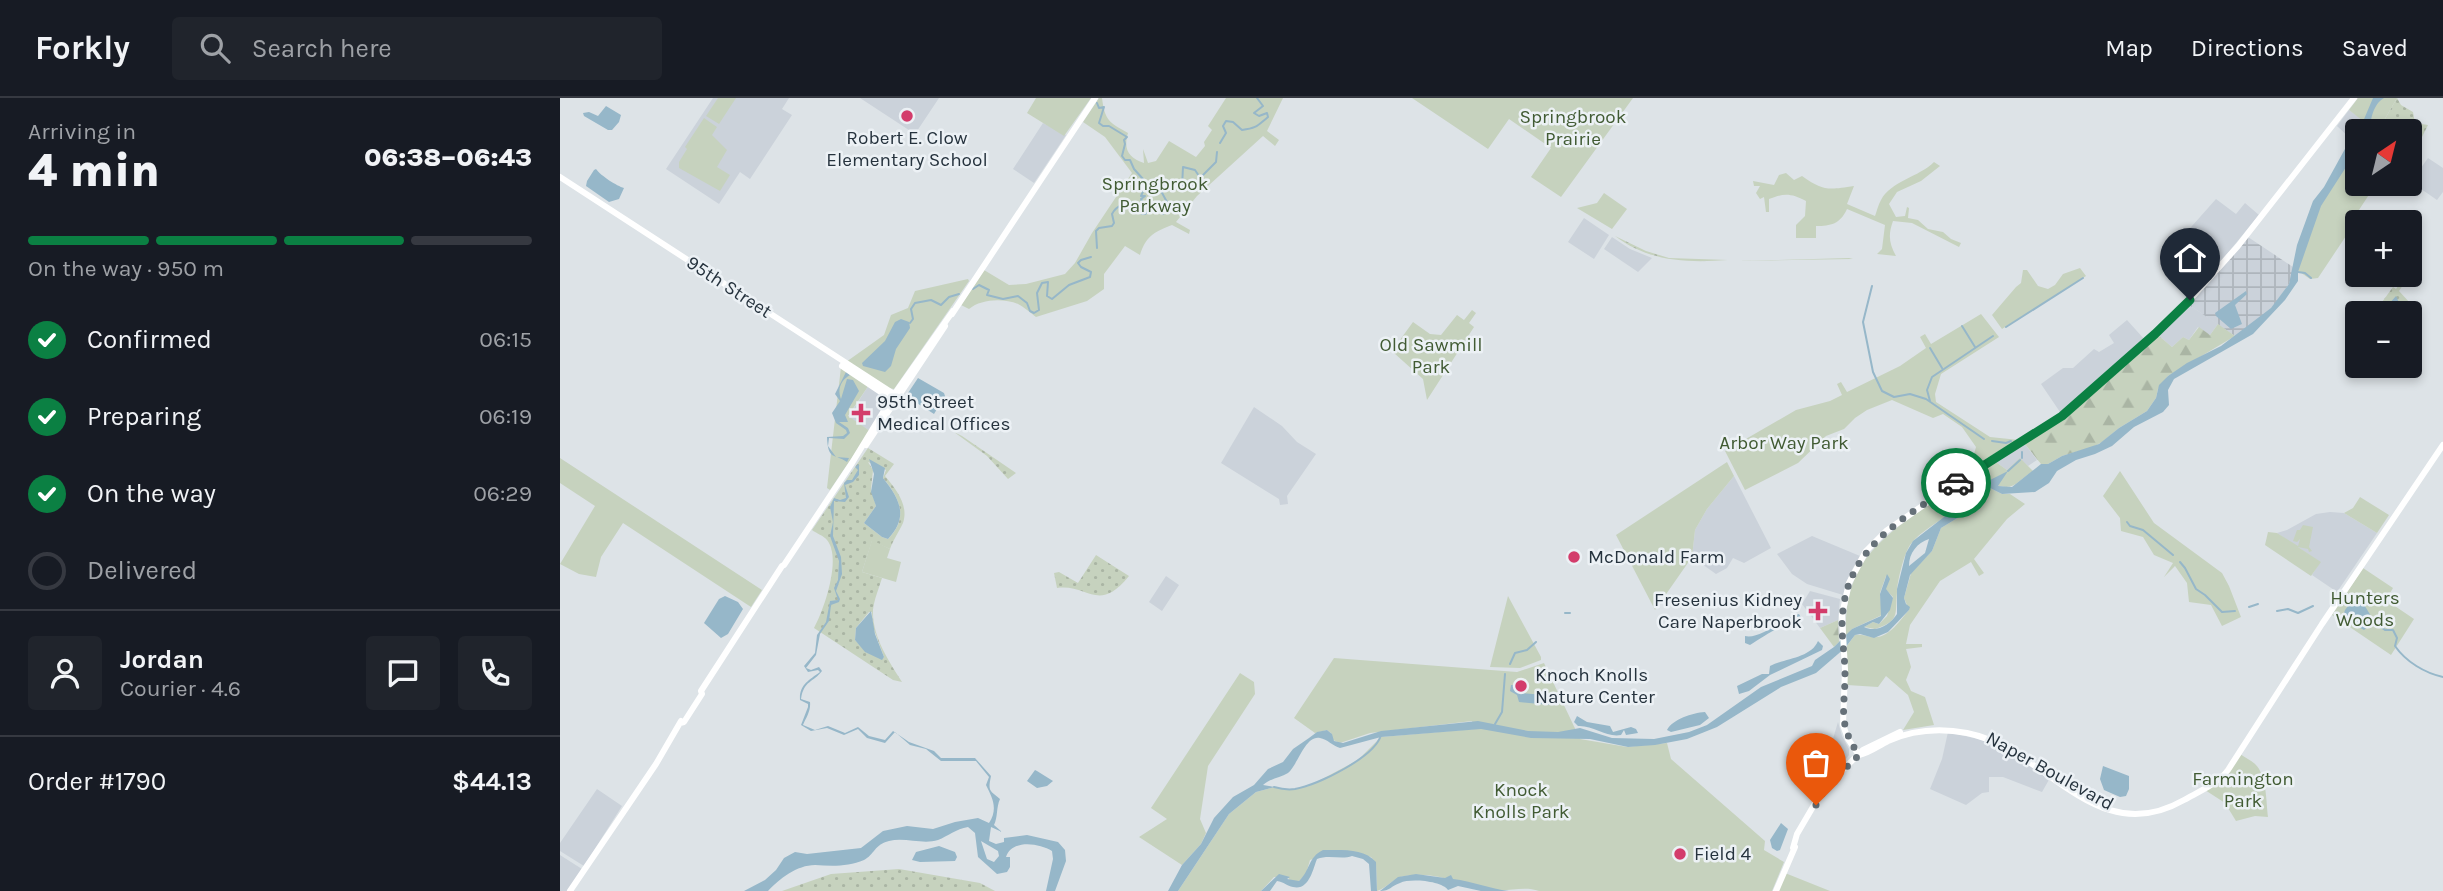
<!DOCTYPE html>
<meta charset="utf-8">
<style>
:root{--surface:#171b24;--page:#20242c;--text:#f1f3f6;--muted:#9ea1a6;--line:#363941;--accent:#0b8043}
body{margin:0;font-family:Karla,sans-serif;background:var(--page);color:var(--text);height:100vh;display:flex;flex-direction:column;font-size:26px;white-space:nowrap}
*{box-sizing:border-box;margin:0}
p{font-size:23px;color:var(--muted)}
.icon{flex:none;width:38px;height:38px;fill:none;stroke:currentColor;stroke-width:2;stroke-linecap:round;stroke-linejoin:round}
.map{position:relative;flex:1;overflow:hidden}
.drawer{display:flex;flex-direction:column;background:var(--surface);width:560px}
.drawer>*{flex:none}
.needle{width:46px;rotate:35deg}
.buttons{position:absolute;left:1785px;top:21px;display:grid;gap:14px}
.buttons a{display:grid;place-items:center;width:77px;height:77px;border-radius:7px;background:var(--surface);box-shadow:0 4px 10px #0003;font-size:35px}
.pin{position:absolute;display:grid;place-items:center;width:60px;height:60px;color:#fff;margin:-72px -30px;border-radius:50% 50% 50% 0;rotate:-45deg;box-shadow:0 0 7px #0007}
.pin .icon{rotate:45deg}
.courier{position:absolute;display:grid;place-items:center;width:70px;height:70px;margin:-35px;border:5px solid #0b8043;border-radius:50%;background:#fff;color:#222;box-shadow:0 2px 9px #0007}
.summary em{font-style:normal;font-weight:800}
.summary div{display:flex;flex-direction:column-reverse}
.summary{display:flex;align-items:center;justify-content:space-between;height:119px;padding:0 28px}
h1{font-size:46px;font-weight:800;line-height:52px}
.bar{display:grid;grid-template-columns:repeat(4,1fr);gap:10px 7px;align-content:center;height:84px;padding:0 28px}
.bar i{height:9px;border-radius:5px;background:var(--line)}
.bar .selected{background:var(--accent)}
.bar p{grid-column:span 4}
.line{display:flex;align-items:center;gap:18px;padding:0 28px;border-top:2px solid var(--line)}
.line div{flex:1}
.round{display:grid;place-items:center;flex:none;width:74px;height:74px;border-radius:7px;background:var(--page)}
ol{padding:0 28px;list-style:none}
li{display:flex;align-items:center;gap:21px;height:77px}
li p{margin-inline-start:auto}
li .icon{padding:7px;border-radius:50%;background:var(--accent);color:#fff;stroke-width:4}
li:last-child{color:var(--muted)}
li i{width:38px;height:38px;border:4px solid var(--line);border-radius:50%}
header{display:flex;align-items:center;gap:42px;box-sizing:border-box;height:98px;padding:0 35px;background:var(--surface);border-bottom:2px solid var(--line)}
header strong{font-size:33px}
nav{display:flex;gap:38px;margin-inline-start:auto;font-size:24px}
.search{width:490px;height:63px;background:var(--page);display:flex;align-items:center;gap:18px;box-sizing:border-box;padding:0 24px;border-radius:7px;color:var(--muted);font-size:26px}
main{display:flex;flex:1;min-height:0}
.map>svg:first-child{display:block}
.built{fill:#cbd2da}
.industrial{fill:url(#industrial-grid)}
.grass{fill:url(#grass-dots);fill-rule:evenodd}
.forest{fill:url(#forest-firs)}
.park{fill:#c6d2be}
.water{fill:#96b7c9;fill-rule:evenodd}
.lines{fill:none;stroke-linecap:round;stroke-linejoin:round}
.stream{stroke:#96b7c9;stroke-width:2}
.secondary{stroke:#fff;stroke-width:6}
.done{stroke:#667179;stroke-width:7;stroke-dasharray:0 12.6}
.route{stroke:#0b8043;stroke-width:9}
.poi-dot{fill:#d33c6b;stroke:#ecf1f5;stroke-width:2.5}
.labels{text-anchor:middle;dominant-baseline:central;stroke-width:5;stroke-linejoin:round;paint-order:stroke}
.park-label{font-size:19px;fill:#415b33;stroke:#ecf1f5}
.poi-label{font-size:19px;fill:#26333e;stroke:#ecf1f5;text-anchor:start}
.street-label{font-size:19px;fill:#26333e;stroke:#ecf1f5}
</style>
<header>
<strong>Forkly</strong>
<div class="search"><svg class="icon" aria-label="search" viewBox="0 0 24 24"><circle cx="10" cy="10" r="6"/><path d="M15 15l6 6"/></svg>Search here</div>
<nav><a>Map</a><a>Directions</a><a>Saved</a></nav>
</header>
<main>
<section class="drawer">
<div class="summary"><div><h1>4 min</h1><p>Arriving in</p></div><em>06:38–06:43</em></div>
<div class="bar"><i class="selected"></i><i class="selected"></i><i class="selected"></i><i></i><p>On the way · 950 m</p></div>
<ol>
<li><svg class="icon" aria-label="check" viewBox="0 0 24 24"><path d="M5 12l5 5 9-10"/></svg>Confirmed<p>06:15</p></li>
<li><svg class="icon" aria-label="check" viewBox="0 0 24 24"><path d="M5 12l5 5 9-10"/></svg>Preparing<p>06:19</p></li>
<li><svg class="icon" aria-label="check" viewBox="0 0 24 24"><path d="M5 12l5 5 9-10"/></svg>On the way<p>06:29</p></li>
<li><i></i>Delivered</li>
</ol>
<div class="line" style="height:126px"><a class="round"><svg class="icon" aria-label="person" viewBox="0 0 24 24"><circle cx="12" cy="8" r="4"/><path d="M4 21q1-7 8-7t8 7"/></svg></a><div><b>Jordan</b><p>Courier · 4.6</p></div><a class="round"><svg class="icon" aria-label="chat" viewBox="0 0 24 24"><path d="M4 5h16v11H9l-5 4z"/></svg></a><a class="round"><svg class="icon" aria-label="phone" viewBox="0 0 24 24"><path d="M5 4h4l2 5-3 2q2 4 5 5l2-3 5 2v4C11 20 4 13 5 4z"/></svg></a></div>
<div class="line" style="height:91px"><div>Order #1790</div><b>$44.13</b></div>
</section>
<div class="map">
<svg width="1883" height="793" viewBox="0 0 1883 793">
<defs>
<pattern id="industrial-grid" width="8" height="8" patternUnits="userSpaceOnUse" patternTransform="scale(1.75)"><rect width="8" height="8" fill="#cbd2da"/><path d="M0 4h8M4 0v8" fill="none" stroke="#aeb5bc"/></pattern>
<pattern id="grass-dots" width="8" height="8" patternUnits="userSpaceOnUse" patternTransform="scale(1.75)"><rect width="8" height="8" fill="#c6d2be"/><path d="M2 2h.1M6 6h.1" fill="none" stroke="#aab5a4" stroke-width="1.8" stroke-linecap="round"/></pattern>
<pattern id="forest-firs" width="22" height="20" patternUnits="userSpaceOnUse" patternTransform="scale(1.75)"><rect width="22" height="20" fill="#c6d2be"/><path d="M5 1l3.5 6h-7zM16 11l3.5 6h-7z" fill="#aab5a4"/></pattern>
</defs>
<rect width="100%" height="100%" fill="#dde3e7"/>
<path class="built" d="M153,0H229L222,11L232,17L190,81L180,74L159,106L106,71Z
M300,0H379L355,36Z
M1789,12L1802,21L1797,36L1791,41L1777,28Z
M483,25L506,37L474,85L453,71Z
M1868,60L1883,70V94L1877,102L1851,84Z
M1656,101L1676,116L1685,105L1699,117L1652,174L1627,153L1624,137Z
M1024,120L1049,137L1034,161L1008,144Z
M1052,139L1070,151L1092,160L1078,174L1044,151Z
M1629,207L1658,226L1650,237L1638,229L1629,242L1623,239L1612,249L1598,237Z
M1567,222L1585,242L1500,314L1481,286L1503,270H1513L1534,251L1539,254L1554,245L1549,237Z
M309,287L330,301L310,333L288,319Z
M694,309L722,328L737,344L756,356L727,398L728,406L720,407L719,401L661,365Z
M1464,345L1477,362L1468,368L1460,361L1447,372L1433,362Z
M1174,378L1211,450L1184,465L1173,460L1167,470L1156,476L1132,459L1135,432L1147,411Z
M1770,414L1784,415L1817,435L1777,494L1752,477L1760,464L1717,435L1727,432L1756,416Z
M1252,438L1300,458L1289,477L1283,497L1247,486L1232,476L1217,456Z
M606,478L619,487L602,513L589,504Z
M1250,493L1280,501L1278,522L1260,530L1242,506Z
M1278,624L1282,638L1289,651V657L1266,685L1261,681Z
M1388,634L1431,644L1490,680L1482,694L1443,679H1429V694L1422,695L1406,707L1370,691L1382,661Z
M37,691L62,708L24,768L0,753V745Z
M0,757L22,771L7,793H0Z"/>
<path class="industrial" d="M1688,139L1733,169V173L1729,186L1711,211L1675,238L1629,207Z"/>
<path class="grass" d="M1837,0L1841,7L1853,14L1855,25L1868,27L1860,43L1850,36V33L1827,28L1818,33Z
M1055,138L1086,153L1109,160L1168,162C1128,165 1089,164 1055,138Z
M1289,160L1293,161L1177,163Z
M1842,182L1845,184L1839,193L1862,218L1850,237V215H1814L1833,189L1836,191Z
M394,334L402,338L456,375L448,381L427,358Z
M308,350L334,366L325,378C336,391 349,407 343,425C339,434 333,442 330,451L312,443L302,474L322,480C319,490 314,502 313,512C312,539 329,563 342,584L333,582L254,530C264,512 282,460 267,442C264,438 256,435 252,432ZM308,364L326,372L323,380C340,400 349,420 328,441L322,439L304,425L316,408L311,391L313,372ZM309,514H312L313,529L324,559L322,561L306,554L295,542L296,530Z
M536,457L569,478C538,516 529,486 497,490L494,475L499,474L518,485Z
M339,771L420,785L435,793H222L271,776Z"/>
<path class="forest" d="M1658,226L1675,238L1608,278L1598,291L1596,300L1587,313L1559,330L1542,344L1533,349L1502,358L1488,366H1481L1464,345L1508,318L1598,237L1612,249L1623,239L1629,242L1639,229L1650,237Z
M1278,522L1279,544L1274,549L1260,530Z"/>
<path class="park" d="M158,0H176L159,26L146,18Z
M476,0H531L504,38L467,15Z
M539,0H542C545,23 549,24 568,35C563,52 569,60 584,65L583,51L588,65L596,63L609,43L636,59L645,48L644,44L652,32L648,28L666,0H723L707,33L719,42L715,48L703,38L637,98L616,124L630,132L629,136L612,127C594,134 586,138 580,157L565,148L544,176V191L527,203L476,219C471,215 464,209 458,206C443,200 421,201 409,211L401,207L424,172L449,187L466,186L505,176L515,165L532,135L572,75L545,39L523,24Z
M852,0H1073L1001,99L971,79L991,50L949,21L928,51Z
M1798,0H1837L1818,33H1804L1807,26L1789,12Z
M144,20L157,29L152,37L167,52L157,69L170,77L160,93L119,70V64L127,51L125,49Z
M1797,43V86H1816L1797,115L1794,126L1758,180L1750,181L1737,172L1752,115Z
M1374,64L1380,68L1361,83L1337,94L1329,106L1336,119L1345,118L1347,109L1349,110L1348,120L1358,122L1368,131L1383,134L1391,141L1401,145L1399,149L1352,125L1333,123C1328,137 1329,145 1336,158L1317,156L1322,151L1325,127L1287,111C1280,126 1271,128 1256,128V140H1236V127L1245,118L1246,103C1231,95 1224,95 1209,101V114H1206L1204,99L1200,101L1196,95L1200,88H1194L1193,83L1214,87L1219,77L1226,75L1234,82L1242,78C1263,93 1268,92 1294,88L1287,106L1315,118C1317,113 1318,107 1321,102C1331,83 1359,79 1374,64Z
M1044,95L1067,111L1052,131L1017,110L1037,105Z
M1520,170L1526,178L1442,231L1432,217L1456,189L1461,185L1463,172H1467L1478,188L1488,191L1495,187L1503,176Z
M408,181L409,183L334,291L328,290L286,264L324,237L331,217L348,210L355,193Z
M912,212L916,215L909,225L914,229L867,302L863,281L834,255L837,246L853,224L870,236L881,237L897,217L904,222Z
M1421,216L1439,239L1381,276L1375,296L1376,304L1430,339L1459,342L1409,373L1416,349L1402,329L1383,316L1373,320L1332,302L1307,312L1295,320L1284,331L1266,338L1238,365L1185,392L1165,353L1236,312L1270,303L1282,297L1277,286L1281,284L1287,294L1340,268L1366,250L1360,239L1365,236L1371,246Z
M281,269L309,287L288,318L310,333L270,392L267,390Z
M0,360L202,492L191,509L63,425L41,459L36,479L19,476L0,466L35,408L0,385Z
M1460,360L1473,373C1451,388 1455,394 1426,384L1396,413L1393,412C1380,424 1360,433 1350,447C1344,456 1337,484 1337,494C1335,517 1340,523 1315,531L1304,529L1313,524L1319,526L1327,518L1333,499L1325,491L1326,478L1320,495L1322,517L1292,531L1286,539C1283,471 1314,444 1366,409C1389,393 1411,378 1433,362L1447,372Z
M1167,364L1174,378L1147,411L1135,432L1132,459L1095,512L1056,437Z
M1560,373L1594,425L1662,475L1669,488L1681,519L1662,528L1651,507L1629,504L1627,485L1615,468L1604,479L1613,465L1594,457L1583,439L1561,433L1560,420L1543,398Z
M1428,389L1442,396H1450L1465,406L1447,421L1414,461L1424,475L1419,478L1411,464L1380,483L1350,527L1346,546H1362V549L1346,551L1351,569L1346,582L1351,593L1365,599L1374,627L1343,632L1354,614L1348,597L1326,578L1318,589L1287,587L1286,549L1295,537C1302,536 1305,538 1312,539C1328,542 1340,522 1349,512L1344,500L1351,475L1372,453L1381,430L1409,413Z
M1800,399L1829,417L1817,435L1784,415L1793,410Z
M1743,427L1753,429L1749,449L1752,453L1749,454L1748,451L1738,449L1761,464L1751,478L1705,447L1708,434L1717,435L1738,448L1740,441L1737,444L1733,443L1737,432H1740Z
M312,442L330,451L327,460L341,464L336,484L302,474Z
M1803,470L1833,490L1826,502L1854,521L1831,557L1772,517Z
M948,498L981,559V562L960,570L930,569Z
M774,560L957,574L984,565L1020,641L1067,649L1107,645L1111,661L1205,743L1204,752L1224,764L1212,793H979C965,788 951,793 936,792C906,789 876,772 845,778C834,779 827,790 817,793L816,765L811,759L780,752L750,762L746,776L739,783H730L728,779H714L701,793H618L669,716L696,694L715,689L727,692L749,688L798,662L821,639L914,631L912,623L810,635L780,645L773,642L771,635L767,632L755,635L734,620Z
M680,575L694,584L695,596L648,668L640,721L646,735L641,746L622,767L579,739L607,721L591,710Z
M1680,656C1684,659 1691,662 1695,666C1707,677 1706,704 1708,719L1695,718L1676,723L1665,705L1645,692Z
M1225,775L1270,793H1217Z"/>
<path class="water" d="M1813,0H1824C1813,6 1811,21 1809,33H1799Z
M46,8L61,17L59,24L52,32H48L24,18L23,15L29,14L38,18Z
M1797,36V52L1761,108L1738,174V183L1725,202L1693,236L1614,281L1608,292L1609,307L1603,314L1574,329L1552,348L1535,356L1516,362L1497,373L1489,385L1475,394L1442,396L1428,389L1425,395L1409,413L1381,430L1372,453L1350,477L1344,500L1346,506L1350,509L1349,512L1328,534L1314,540L1300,536L1295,537L1285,550L1256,575L1221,589L1157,629L1127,641L1095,647L1068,649L1030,641L971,640L921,631L821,639L780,650C773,648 767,641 760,640C745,637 738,667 728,675C720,680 711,680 703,687L715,689L696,694L669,716L618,793H608L622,767L641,746L654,720L673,699L694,687L708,671L723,664L733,651L749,640L757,634L767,632L772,636L774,643L783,645L821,633L918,623L968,633L998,634L1020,630L1052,640L1094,641L1129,634L1147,627L1201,589L1252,568L1255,562L1274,549L1292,531L1321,518L1320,496L1327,476L1330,481L1326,491L1333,500L1330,512L1319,526L1313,524L1304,529C1316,535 1330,527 1337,516V491L1346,455L1353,443L1393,412L1402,408L1422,386L1448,373L1438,388L1452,389L1481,366H1488L1502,358L1539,346L1559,330L1587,313L1596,300L1599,287L1608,278L1627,265L1661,248L1711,210L1729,186L1737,147L1753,103L1764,89L1791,40H1795ZM1369,441L1365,455L1349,468C1349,455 1357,445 1369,441Z
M36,71C41,78 57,88 64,90L59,101L49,104L26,88L27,83L34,72Z
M1686,193L1687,196L1675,207L1682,226L1671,231L1656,218L1655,215Z
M1836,198L1844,215H1821Z
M341,221L349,224L350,230L336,251L331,268L325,274L303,268L302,265L325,243L335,224Z
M286,274L290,277C281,282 277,291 281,301L287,281L293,282L299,293L285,317L288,324H279L288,330L290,335L284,341L269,340L268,348L276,359L289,360L287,364C274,355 268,363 267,339L283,338L287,335L286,332L276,325L272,315L280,303L275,296Z
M358,280L384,295L385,298L374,316L346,298Z
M309,361L325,370L323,380C340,401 349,419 328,441L322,439L304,425L316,408L311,394L314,376Z
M299,366V377L293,384L285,387L289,399L285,404L274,403L273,438L281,459L282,476L276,493L280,501L279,504L271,507L269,523L260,536L256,557L246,570L251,572L259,569L262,573C253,585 244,582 241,601L250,604C251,613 246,620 243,627L255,632L268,628L285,635L298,629L309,638L325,642L333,633L349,644L374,653L381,660H415L431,678C428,693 429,692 440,701C436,710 438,719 434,727L442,734L431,729L429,743L436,746L444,744V740L467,737L498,744L505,752L506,763L495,793H486L493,761L492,753C479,745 452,741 446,759H450V769L447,774L437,776L418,759L415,735L408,729C396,731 388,738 378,742C363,747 345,739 329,743C315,746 314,757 304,762C288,769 271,768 255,767C237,767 219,781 208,793H184L205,782L216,772L224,760L235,754L247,756L301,750L323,733L347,728L373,731L395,724L418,720L429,725C438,711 433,701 426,687L429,679L416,663H381L366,651L350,647L335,634L325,645L307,640L298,631L284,637L267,630L251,633L241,627L248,609V606L240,602C239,587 249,582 260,574L258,572L248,574L244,568L255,555L257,537L266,524L270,503L278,502L274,490L278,482L279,463L270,438L273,424L270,409L274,400L280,402L286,400L284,385L287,382H292L298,372L295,369ZM421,743L438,753L439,758L434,764L427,761Z
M165,498L178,504L183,511L168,536L161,540L144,525L159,501Z
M1795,499L1800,500L1814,523L1804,532L1786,522L1783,518L1785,512Z
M311,513L315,536L324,559L322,562L305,554L295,542L296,530Z
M1239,516L1243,523C1225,523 1204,538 1190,547L1185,545V538C1199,542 1224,520 1239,516Z
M1258,543L1263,548L1262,552L1210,577L1189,593L1179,596L1177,588L1202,576H1209L1210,568C1226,560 1251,560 1258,543Z
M951,587H955L962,595L995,598L997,604L990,607L959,604L957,597L950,593Z
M1145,614L1149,620L1140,627L1111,634L1107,632C1113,621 1132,615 1145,614Z
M1017,618L1027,624L1050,628L1053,634L1071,629L1076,631L1078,635L1066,637L1064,632L1061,637C1047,640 1033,627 1018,628L1014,624Z
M1543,668L1569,678V691L1566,698L1560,699L1544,692L1540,681Z
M475,672L477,673L493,683L487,688L477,690L467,683Z
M1221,725L1228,731L1220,752L1217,753L1212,750L1210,742Z
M379,748L395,754L397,759L395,763L360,764L352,762L356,754Z
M763,752C782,752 804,750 816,764L817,793H811L809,766L803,761L792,758C781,762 769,756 757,761C753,771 749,793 733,789C727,788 724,784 717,783L710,793H701L719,776L730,779L727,781L739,783C750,773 748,759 763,752Z
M856,776L885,780L891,777L893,781C912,783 930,791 949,793H921L898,788L888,792C882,783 850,780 840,785C831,788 830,793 820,793L838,779Z"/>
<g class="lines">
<path class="stream" d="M537,5L539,10L544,9L539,25L543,28H549L567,39L564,42L565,46L562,58L565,62H570L574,71L583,81L581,84L584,91L581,98H585L581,101L583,105H579
M660,45L666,35L663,28L666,23L673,24L682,32C697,30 697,28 708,19L707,15L699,18L694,15L703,8L697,0
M578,107L582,116H585L593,110L603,116L607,104L601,93L603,88L610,83L622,89L623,69L635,72L639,78H642L656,64L657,54
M537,150L536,133L539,130L552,128L554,125L552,116C556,108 569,101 577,106
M1738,174L1745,175L1751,180
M1312,188L1303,224L1313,274L1322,293L1334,299L1350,296L1366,301L1424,341
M413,191L419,187L429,192L427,197L443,201L458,198L467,205L470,213L474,215L479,212L477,195L482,185L488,184L487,198L492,201L509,187L530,179L531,174L521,169L518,165L521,162L531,159
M350,225L353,221L351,211L355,205L371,202L381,207L389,199L399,196
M1402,228L1415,249
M1446,229L1523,180
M1370,250L1382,270
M1370,303L1367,292L1372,279L1433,238
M1432,343L1446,345L1451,343
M1462,354V360
M1448,373L1460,362
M1567,424L1570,428L1583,432L1613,457
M1620,464L1625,470L1636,491L1645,497L1662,514L1675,513
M1689,509L1698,506
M1717,513L1728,511L1738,515L1753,508
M1005,515H1010
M1814,524L1825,532H1833L1837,540L1835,548C1846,564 1865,575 1883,579
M950,566L955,555L967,552L976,544
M935,626L942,614L945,576
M714,689C721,691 728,692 735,691C758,687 815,659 821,637"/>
<path class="secondary" d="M0,79L337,298
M392,216L535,0
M282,268L334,303
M306,347L385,228
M120,625L124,624L142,596L141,593L222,468L224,467L292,365L331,301L393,213
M1299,657L1288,641L1283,627L1285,572L1282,517L1289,485L1306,453L1326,433L1368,404L1423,366L1502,318L1595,236L1626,206L1678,148L1794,0
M1299,657C1309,655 1318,648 1328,643C1353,632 1380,630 1407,635C1487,651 1535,753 1624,702C1640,693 1657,686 1668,672L1762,526L1883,347
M1233,750L1237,736L1264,690L1303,652L1340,634
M10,793L96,666L121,623
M1216,793L1235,749"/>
</g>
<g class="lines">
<path class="done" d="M1256,707L1266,689L1299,657C1277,625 1285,612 1285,576C1285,555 1280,533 1283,512C1290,447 1347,418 1396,385"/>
<path class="route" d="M1396,385L1502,318L1595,236L1630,202"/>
</g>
<g class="poi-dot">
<circle cx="347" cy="18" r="7"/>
<path d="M297.5 304.5h7v7h7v7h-7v7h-7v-7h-7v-7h7z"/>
<circle cx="1014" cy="459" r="7"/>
<path d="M1254.5 502.5h7v7h7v7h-7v7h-7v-7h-7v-7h7z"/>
<circle cx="961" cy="588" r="7"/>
<circle cx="1120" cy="756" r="7"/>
</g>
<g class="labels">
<g class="park-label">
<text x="1013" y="19">Springbrook<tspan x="1013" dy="22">Prairie</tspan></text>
<text x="595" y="86">Springbrook<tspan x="595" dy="22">Parkway</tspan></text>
<text x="871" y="247">Old Sawmill<tspan x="871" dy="22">Park</tspan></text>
<text x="1224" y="345">Arbor Way Park</text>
<text x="1805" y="500">Hunters<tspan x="1805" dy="22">Woods</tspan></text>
<text x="1683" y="681">Farmington<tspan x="1683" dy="22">Park</tspan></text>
<text x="961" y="692">Knock<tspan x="961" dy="22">Knolls Park</tspan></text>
</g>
<g class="poi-label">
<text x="347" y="40" text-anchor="middle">Robert E. Clow<tspan x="347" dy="22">Elementary School</tspan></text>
<text x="317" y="304">95th Street<tspan x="317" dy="22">Medical Offices</tspan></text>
<text x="1028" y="459">McDonald Farm</text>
<text x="1242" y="502" text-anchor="end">Fresenius Kidney<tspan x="1242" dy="22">Care Naperbrook</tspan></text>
<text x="975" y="577">Knoch Knolls<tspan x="975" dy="22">Nature Center</tspan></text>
<text x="1134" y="756">Field 4</text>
</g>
<g class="street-label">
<text transform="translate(169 189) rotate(33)">95th Street</text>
<text transform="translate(1490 673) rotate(29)">Naper Boulevard</text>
</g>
</g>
</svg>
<div class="buttons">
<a><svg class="needle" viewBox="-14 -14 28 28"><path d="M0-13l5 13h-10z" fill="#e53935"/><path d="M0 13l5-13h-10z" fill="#9ea1a6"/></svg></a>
<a>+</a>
<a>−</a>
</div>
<div class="pin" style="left:1256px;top:707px;background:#ea580c"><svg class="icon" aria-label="bag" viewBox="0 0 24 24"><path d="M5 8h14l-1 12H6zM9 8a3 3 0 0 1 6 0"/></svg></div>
<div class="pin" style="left:1630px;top:202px;background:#1f2937"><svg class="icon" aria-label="home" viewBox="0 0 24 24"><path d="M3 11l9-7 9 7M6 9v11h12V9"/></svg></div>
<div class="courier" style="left:1396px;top:385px"><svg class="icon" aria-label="car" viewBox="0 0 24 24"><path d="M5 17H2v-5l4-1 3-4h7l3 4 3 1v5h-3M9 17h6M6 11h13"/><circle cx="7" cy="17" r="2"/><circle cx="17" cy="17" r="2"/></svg></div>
</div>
</main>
